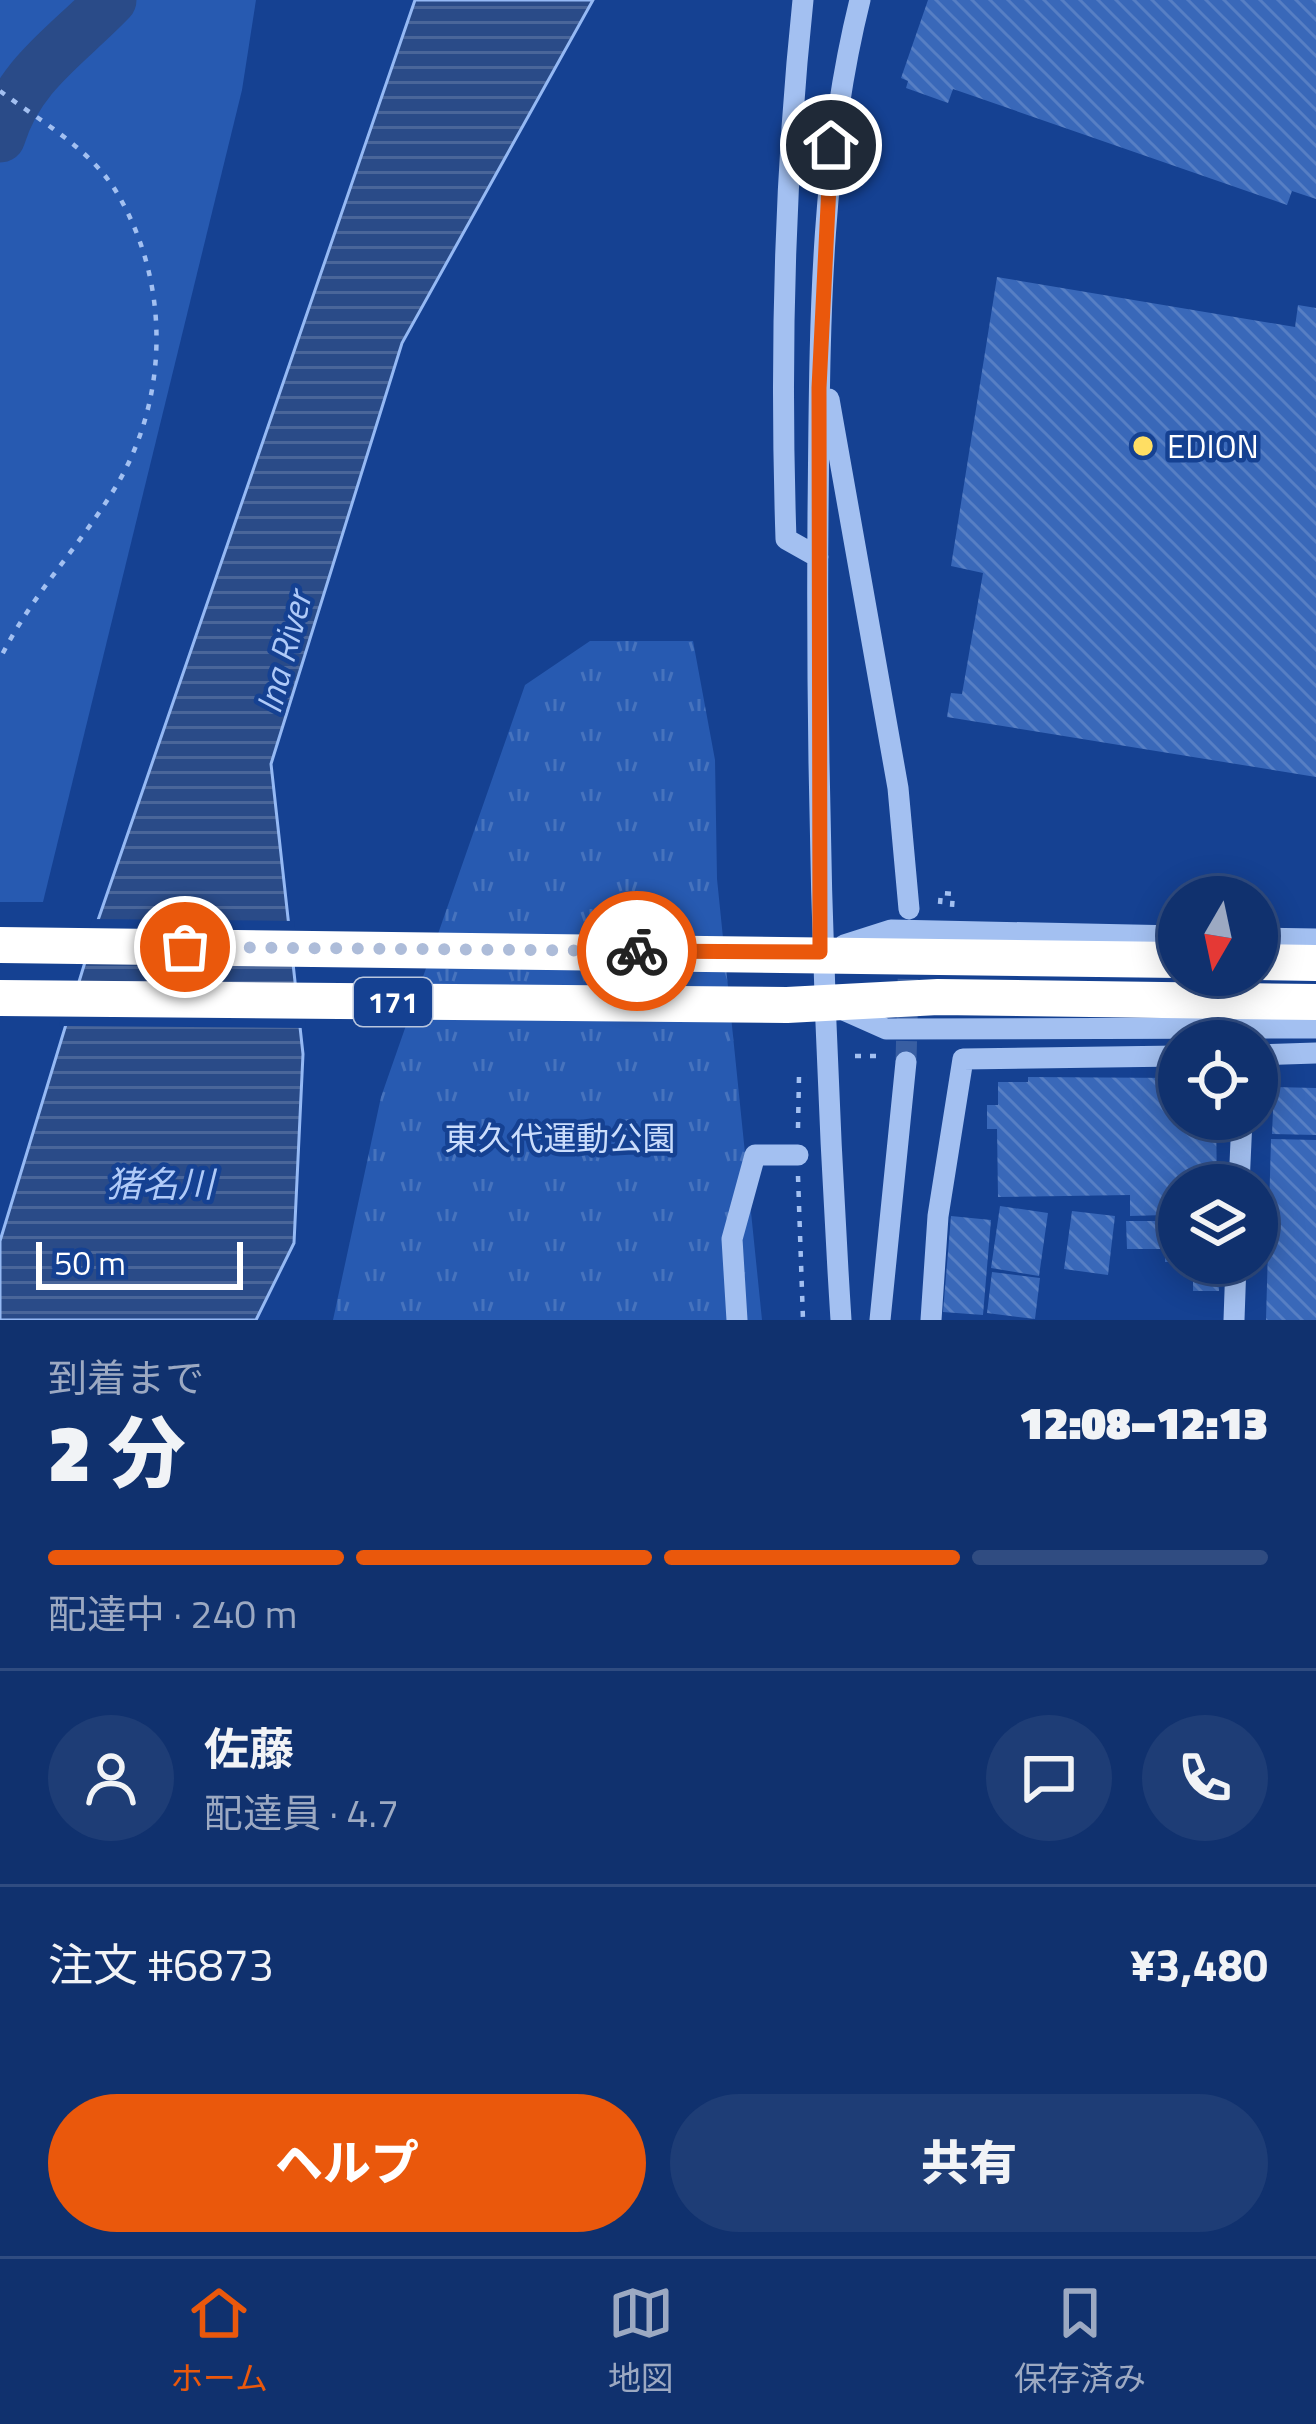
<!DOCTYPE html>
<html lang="ja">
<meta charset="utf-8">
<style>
:root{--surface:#10316e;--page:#1e3d76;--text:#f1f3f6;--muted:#9ca9c2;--line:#304c81;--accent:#ea580c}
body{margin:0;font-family:"Titillium Web","Noto Sans JP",sans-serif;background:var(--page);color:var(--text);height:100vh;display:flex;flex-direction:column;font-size:45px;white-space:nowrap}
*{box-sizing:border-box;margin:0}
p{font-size:39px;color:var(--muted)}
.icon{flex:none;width:66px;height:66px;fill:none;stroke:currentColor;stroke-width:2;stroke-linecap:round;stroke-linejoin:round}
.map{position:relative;height:1320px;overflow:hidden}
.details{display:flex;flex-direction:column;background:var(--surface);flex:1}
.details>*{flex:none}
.needle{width:78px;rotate:189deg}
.buttons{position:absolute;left:1158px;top:876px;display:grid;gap:24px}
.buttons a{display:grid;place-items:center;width:120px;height:120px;border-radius:50%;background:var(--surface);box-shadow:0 6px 30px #0003,0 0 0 3px var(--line);font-size:60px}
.scale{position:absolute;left:36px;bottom:30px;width:207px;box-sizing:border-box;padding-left:12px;border:6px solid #fff;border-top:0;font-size:33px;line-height:42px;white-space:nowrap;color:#fff;-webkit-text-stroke:9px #154192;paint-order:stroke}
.pin{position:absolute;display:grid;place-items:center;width:102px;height:102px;color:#fff;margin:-51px;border:6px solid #fff;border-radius:50%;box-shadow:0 3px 12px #0007}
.courier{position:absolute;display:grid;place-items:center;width:120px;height:120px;margin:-60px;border:9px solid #ea580c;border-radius:50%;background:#fff;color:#222;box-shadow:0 3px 15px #0007}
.headline em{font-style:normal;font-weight:800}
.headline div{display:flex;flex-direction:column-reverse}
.headline{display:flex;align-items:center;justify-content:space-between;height:204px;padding:0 48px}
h1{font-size:78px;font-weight:800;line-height:90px}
.bar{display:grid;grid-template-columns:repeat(4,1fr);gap:18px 12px;align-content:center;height:144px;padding:0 48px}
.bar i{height:15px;border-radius:9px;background:var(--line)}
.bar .on{background:var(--accent)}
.bar p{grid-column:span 4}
.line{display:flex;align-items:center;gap:30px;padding:0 48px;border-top:3px solid var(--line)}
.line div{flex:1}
.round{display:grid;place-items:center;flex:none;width:126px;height:126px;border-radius:63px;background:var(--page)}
.button{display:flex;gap:24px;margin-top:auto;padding:24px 48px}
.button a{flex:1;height:138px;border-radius:72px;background:var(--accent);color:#fff;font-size:48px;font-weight:800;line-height:138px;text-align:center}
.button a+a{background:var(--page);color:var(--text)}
.tab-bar{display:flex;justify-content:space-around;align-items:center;height:168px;border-top:3px solid var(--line);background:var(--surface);font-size:33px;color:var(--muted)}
.tab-bar a{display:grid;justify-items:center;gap:6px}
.tab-bar .on{color:var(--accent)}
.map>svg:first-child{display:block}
.grass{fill:#275ab1}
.park{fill:url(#park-tufts)}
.water{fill:url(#water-rules);stroke:#95b9f4;stroke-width:3}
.pier{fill:#154192}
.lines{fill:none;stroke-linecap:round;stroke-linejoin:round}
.river{stroke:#2a4b88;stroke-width:51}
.building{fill:url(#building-back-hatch)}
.minor-tunnel{stroke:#385ea2;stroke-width:21;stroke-dasharray:21 10;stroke-linecap:butt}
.path{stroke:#a3c0f1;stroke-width:4.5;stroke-dasharray:6 9;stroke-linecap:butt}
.minor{stroke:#a3c0f1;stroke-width:21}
.highway{stroke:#fff;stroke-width:36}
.done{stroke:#adbcd9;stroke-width:12;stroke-dasharray:0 21.6}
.route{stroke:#ea580c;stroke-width:15}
.poi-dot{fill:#ffde63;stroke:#154192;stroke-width:4.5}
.labels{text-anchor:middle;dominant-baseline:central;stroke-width:9;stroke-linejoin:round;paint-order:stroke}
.shield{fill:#154192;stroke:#b9c6de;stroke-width:3}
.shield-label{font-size:30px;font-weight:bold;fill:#fff}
.poi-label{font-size:33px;fill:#fff;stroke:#154192;text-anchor:start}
.park-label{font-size:33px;fill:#caddfc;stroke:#154192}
.water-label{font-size:36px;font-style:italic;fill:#afcaf8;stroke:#154192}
</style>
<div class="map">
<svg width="1316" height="1320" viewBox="0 0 1316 1320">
<defs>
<pattern id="park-tufts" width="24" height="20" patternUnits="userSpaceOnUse" patternTransform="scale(3)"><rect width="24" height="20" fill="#275ab1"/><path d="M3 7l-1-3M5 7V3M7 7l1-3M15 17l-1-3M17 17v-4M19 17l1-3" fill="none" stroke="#4773bd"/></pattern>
<pattern id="water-rules" width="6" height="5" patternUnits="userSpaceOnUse" patternTransform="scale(3)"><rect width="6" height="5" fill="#2a4b88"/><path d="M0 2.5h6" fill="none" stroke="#4a669a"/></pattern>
<pattern id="building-back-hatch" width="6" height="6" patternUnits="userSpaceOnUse" patternTransform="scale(3)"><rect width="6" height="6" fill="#3968b9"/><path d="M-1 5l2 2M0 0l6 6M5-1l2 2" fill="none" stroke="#577fc4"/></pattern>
</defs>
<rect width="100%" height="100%" fill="#154192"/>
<path class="grass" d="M0,0H256L242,90L43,902H0Z"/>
<path class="park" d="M590,641H693L715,760L717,879L762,1320H333L381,1097L525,685Z"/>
<path class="water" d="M415,0H593L402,343L271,764L303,1054L294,1243L256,1320H0V1241L96,926Z"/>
<path class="pier" d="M92,919L294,921L299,961L80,960Z
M72,984L301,986L306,1028L59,1026Z"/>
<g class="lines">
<path class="river" d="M0,137C19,74 68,45 111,0"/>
</g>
<path class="building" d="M928,0H1316V199L1292,191L1287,205L953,89L948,103L906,88L908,81L901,78Z
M997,277L1295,327L1298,305L1316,308V777L947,717L951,693L962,694L983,573L951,566Z
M1028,1077L1179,1078V1119H1216L1217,1185H1179V1262H1165V1215L1130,1216V1195L998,1197L997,1129H987V1105H998V1082H1028Z
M1274,1087L1316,1088V1135L1272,1134Z
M1271,1139L1316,1140V1320H1266Z
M1000,1206L1048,1213L1039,1276L991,1268Z
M1072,1211L1115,1216L1108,1275L1064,1269Z
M951,1216L991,1220L983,1315L943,1312Z
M1126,1221H1159L1160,1249H1127Z
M1193,1263H1218L1219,1291H1193Z
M992,1272L1040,1278L1035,1319L987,1313Z"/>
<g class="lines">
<path class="minor-tunnel" d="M906,1062L909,945"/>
<path class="path" d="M0,91C40,121 91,149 117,193C170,282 169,395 118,483C82,544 31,595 0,659
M940,904L941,893L953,894L952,907
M855,1056H885
M798,1128L799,1076H807
M798,1176L803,1320"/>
<path class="minor" d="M803,0C784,180 780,358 786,539L818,557
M829,399L898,788L909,909
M1257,938L1316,939
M844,945L891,930L1179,936
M841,1009L886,1029L1316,1028
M1257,1055L1316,1053
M1239,1185L1242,1119
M737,1320L732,1239L755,1155H798
M841,1320C824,1051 816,783 818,514C820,342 818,168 860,0
M880,1320L906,1062
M931,1320L938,1216L963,1059L1179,1056
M1234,1320L1236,1263"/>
<path class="highway" d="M0,945L1179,960
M1257,962L1316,963
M0,998L787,1005L938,997L1316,1002"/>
</g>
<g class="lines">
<path class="done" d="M185,947L637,951"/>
<path class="route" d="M637,951L820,952L819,388L831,145"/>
</g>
<circle class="poi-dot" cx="1143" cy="446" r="12"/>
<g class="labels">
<rect class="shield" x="354" y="978" width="78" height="48" rx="9"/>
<g class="shield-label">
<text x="393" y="1002">171</text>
</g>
<g class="poi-label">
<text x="1167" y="446">EDION</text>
</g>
<g class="park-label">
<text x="560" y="1138">東久代運動公園</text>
</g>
<g class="water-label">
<text transform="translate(283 652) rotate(-75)">Ina River</text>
<text x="160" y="1183">猪名川</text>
</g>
</g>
</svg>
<div class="buttons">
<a><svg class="needle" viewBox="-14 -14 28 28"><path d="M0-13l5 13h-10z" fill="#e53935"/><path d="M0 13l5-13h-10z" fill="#9ca9c2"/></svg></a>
<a><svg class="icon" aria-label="locate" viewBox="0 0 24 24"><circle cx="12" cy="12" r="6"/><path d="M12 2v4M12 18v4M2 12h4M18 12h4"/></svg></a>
<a><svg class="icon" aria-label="layers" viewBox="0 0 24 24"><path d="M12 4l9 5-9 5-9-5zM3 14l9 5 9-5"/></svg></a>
</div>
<div class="scale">50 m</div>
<div class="pin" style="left:185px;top:947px;background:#ea580c"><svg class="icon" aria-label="bag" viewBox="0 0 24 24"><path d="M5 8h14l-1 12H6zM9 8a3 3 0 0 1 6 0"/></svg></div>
<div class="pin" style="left:831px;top:145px;background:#1f2937"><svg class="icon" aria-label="home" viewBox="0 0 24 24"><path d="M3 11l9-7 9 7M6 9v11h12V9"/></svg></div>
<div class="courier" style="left:637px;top:951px"><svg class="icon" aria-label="bike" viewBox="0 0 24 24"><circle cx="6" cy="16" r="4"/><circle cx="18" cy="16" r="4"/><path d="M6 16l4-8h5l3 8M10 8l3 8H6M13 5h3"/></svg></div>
</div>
<section class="details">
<div class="headline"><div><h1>2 分</h1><p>到着まで</p></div><em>12:08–12:13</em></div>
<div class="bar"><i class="on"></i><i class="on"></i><i class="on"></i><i></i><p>配達中 · 240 m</p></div>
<div class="line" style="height:216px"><a class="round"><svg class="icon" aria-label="person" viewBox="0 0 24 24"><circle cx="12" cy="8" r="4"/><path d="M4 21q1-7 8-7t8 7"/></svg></a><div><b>佐藤</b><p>配達員 · 4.7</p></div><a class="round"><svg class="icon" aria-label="chat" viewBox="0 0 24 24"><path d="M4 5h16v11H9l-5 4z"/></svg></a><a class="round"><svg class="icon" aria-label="phone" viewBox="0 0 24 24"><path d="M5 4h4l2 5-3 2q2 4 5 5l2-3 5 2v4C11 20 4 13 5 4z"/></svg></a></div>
<div class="line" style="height:156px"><div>注文 #6873</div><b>¥3,480</b></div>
<div class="button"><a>ヘルプ</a><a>共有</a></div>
</section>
<nav class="tab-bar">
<a class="on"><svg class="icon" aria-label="home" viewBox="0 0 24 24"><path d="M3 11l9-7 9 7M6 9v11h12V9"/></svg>ホーム</a>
<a><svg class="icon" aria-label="map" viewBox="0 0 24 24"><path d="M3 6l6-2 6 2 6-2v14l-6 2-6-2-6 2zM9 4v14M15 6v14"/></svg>地図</a>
<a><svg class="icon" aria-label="saved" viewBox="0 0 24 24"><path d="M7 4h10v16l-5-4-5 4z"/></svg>保存済み</a>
</nav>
